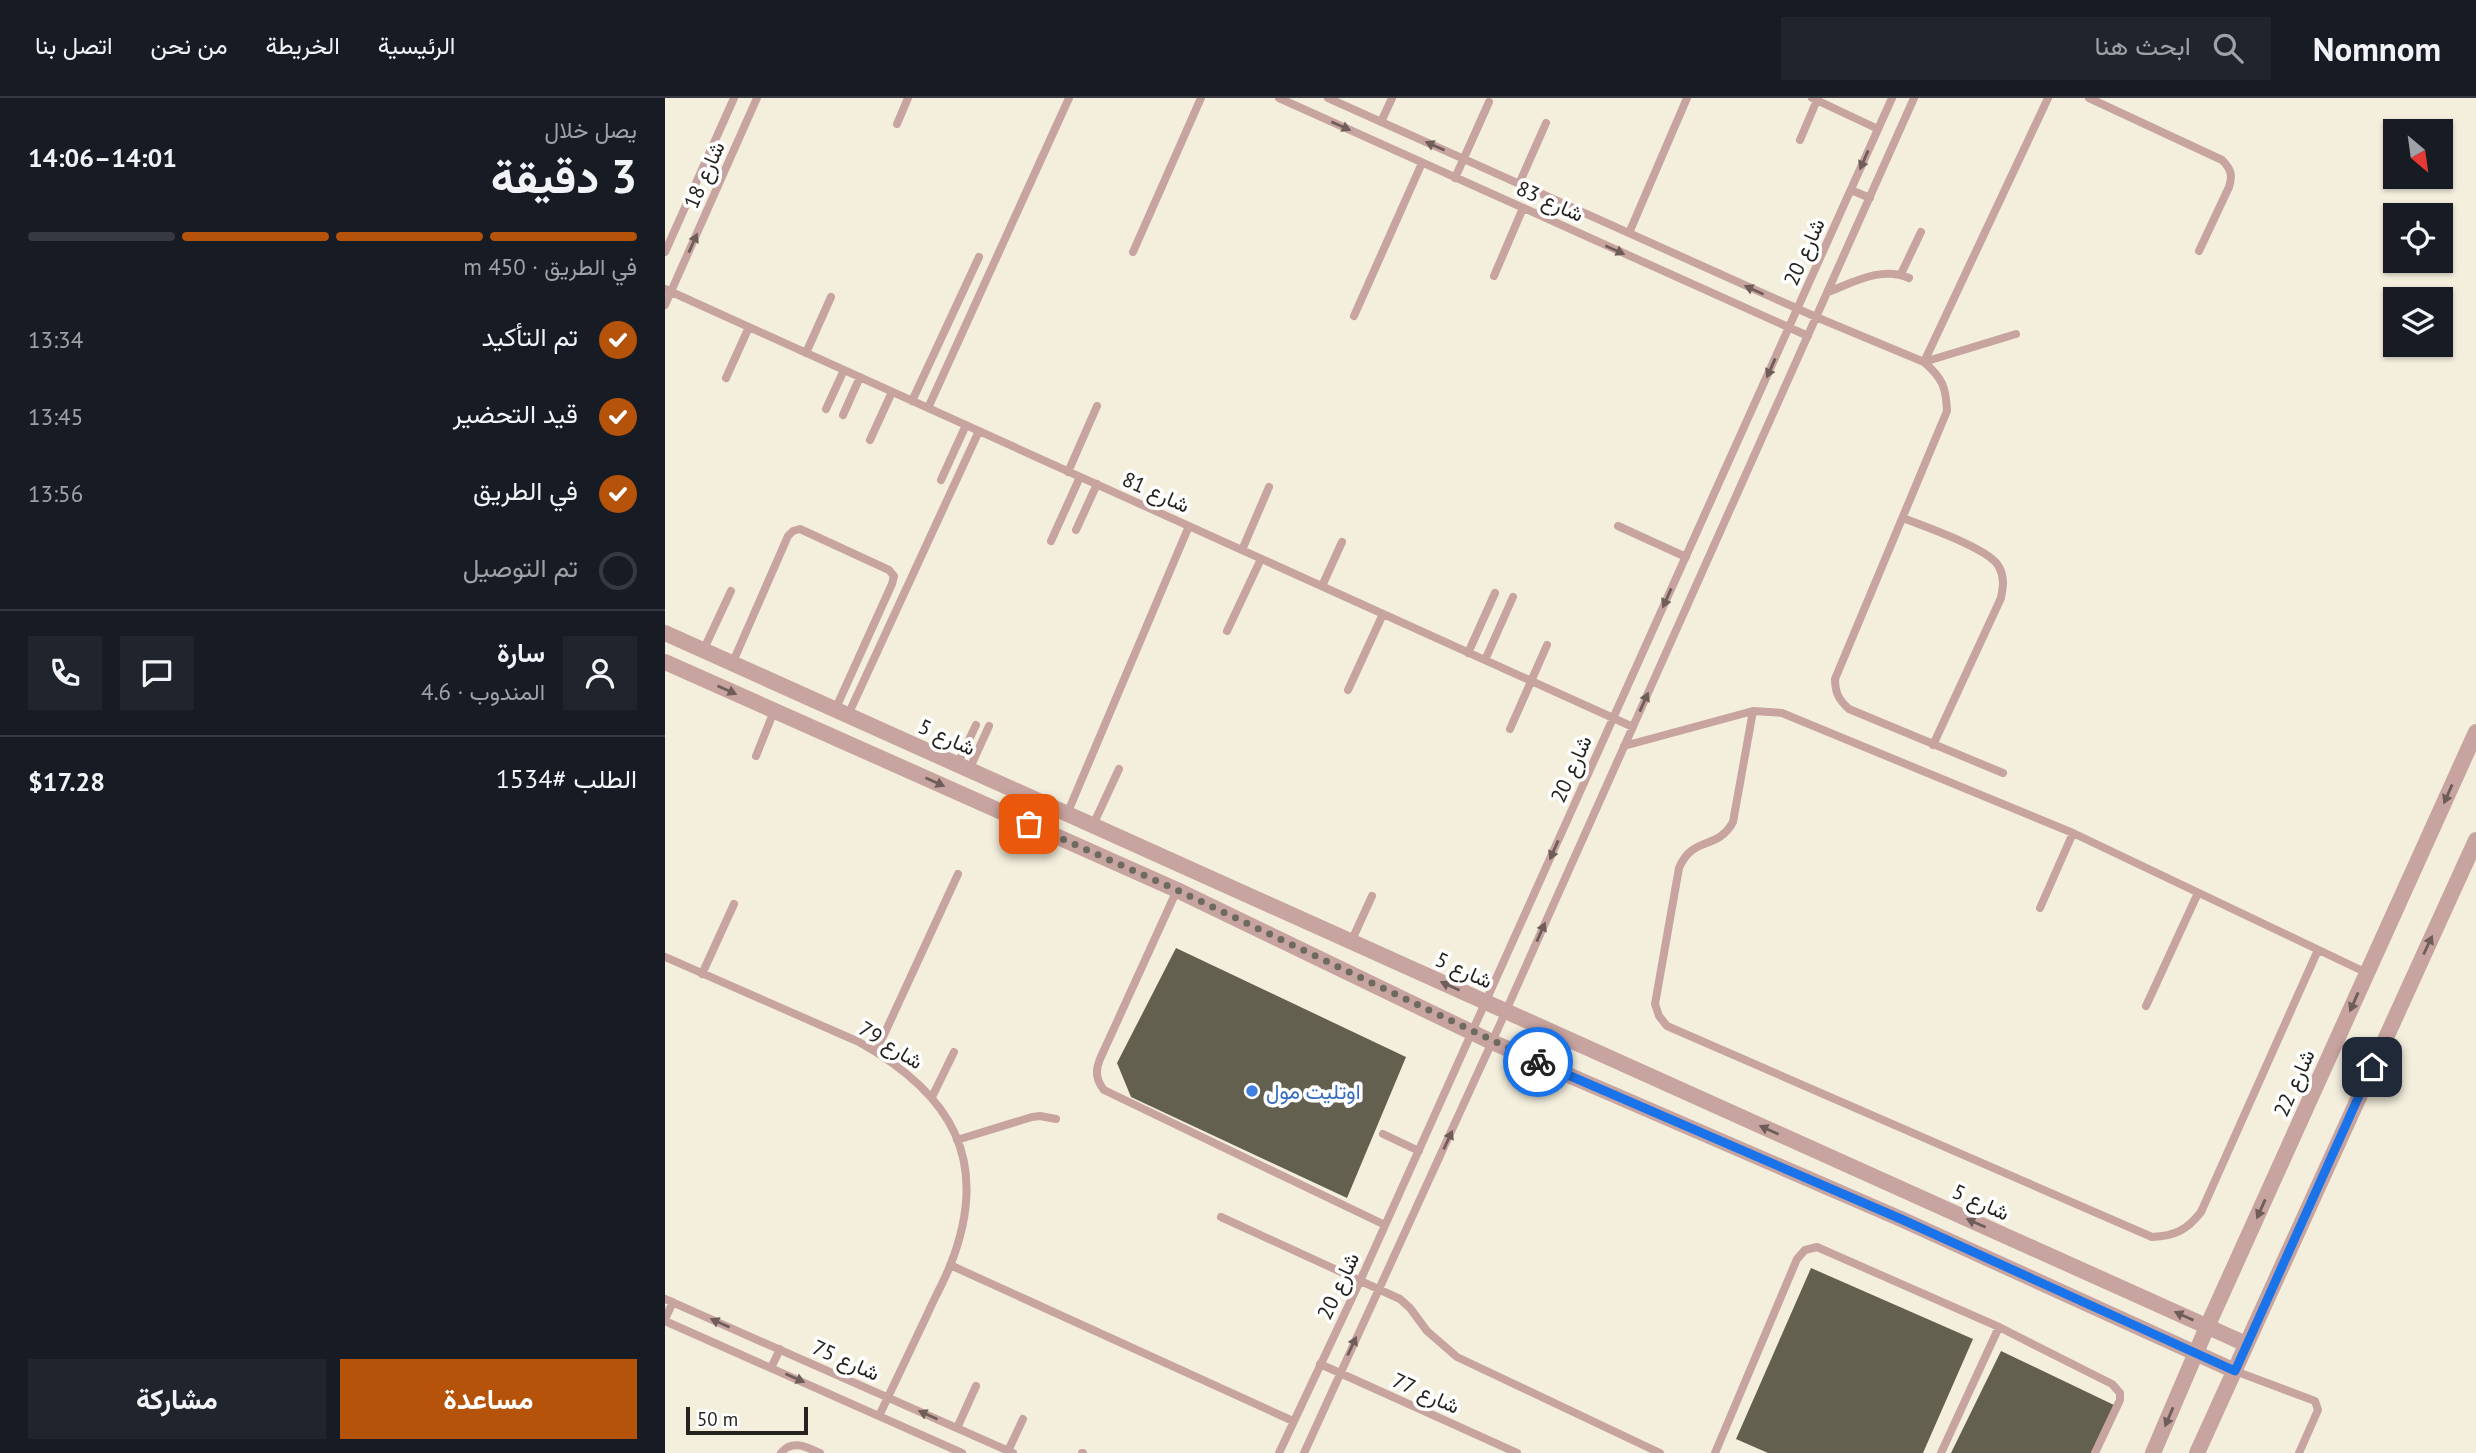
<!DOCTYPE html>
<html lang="ar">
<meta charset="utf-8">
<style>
:root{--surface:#171b24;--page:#20242c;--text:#f1f3f6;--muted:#9ea1a6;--line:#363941;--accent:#b45309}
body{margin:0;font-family:"PT Sans",Vazirmatn,sans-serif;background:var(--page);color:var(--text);direction:rtl;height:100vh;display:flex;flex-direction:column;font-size:26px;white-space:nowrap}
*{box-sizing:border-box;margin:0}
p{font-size:23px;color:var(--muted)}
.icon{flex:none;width:38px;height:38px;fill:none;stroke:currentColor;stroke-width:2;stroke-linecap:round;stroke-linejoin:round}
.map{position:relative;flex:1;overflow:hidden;direction:ltr}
.details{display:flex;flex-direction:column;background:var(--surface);width:665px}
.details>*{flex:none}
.needle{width:46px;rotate:151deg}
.buttons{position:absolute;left:1718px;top:21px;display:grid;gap:14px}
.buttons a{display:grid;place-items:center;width:70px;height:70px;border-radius:0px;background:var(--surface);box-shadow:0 2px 5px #0004;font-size:35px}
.scale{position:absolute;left:21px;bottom:18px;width:122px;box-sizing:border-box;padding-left:7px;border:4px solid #25231d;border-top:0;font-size:19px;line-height:24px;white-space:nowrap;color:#25231d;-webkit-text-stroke:5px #fff;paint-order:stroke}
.pin{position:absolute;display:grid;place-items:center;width:60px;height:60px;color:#fff;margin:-30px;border-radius:14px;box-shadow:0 4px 10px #0006}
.courier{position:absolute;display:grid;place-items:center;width:70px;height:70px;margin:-35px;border:5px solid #1a73e8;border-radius:50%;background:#fff;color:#222;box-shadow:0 2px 9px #0007}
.overview em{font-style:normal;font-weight:700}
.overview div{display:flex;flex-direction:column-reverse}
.overview{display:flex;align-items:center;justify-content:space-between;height:119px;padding:0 28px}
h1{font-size:46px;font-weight:700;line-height:52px}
.bar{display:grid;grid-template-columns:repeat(4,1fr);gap:10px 7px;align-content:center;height:84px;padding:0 28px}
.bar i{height:9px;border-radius:5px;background:var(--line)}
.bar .on{background:var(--accent)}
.bar p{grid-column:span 4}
.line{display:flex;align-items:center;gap:18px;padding:0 28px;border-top:2px solid var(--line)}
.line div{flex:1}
.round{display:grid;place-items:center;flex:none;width:74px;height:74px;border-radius:0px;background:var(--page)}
ol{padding:0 28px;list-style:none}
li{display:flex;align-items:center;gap:21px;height:77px}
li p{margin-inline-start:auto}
li .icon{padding:7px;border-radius:50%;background:var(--accent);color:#fff;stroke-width:4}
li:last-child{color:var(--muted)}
li i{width:38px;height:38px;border:4px solid var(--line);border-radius:50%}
.cta{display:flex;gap:14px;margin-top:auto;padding:14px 28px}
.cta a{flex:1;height:80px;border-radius:0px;background:var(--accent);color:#fff;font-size:28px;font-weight:700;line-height:80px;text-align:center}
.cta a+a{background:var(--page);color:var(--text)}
header{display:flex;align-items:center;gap:42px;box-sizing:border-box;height:98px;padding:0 35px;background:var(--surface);border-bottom:2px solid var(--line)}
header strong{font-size:33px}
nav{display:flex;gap:38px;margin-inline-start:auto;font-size:24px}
.search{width:490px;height:63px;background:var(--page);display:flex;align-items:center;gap:18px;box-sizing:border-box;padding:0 24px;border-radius:0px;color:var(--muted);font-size:26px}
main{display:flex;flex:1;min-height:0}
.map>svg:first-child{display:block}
.building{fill:#646050}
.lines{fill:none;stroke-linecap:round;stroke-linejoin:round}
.lane{stroke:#c8a4a0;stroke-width:8}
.street{stroke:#c8a4a0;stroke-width:16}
.oneway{fill:#6e5d58}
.done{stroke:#6d6a60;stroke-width:7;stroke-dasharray:0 12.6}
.route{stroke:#1a73e8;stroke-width:9}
.shop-dot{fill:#3f7fe0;stroke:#fff;stroke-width:2.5}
.labels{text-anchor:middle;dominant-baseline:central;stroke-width:7;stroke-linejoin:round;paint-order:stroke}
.street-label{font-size:21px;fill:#25231d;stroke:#fff}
.shop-label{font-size:21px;fill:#366cbe;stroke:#fff;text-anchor:start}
</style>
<header>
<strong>Nomnom</strong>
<div class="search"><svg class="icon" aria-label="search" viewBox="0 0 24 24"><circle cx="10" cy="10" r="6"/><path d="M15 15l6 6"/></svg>ابحث هنا</div>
<nav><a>الرئيسية</a><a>الخريطة</a><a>من نحن</a><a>اتصل بنا</a></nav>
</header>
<main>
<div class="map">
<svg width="1811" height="1355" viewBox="0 0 1811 1355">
<rect width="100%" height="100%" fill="#f4efdd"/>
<path class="building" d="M511,850L741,959L682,1100L466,999L452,965Z
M1146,1170L1308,1241L1258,1355H1103L1071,1341Z
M1336,1253L1449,1307L1426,1355H1286Z"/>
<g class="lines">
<path class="lane" d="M614,0L1143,238
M663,0L1151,219L1259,264C1277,280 1281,288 1282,313L1170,581C1170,595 1174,602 1184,611L1338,675
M1147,0L1213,31
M1424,0L1557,62C1566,71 1568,77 1564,89L1534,153
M716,24L727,0
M232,26L243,0
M1135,42L1152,2
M790,80L824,4
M854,86L881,25
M1186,92L1205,100
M964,135L1022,0
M0,154L69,0
M468,154L536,0
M1236,176L1256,134
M829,178L858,110
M0,191L968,629
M1163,194C1189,184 1217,168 1244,180
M0,207L92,0
M689,218L757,65
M141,255L166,199
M1259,264L1383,0
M1259,264L1351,236
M61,280L84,229
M247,303L314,159
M263,310L404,0
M161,311L179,272
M178,317L195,279
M205,342L227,294
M403,374L432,308
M276,382L301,327
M1238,420C1258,428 1326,451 1334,469C1340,480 1338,489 1336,500L1268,647
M953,428L1021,459
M411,432L432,386
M386,443L415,379
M577,452L604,389
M657,488L677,444
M562,533L596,461
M38,553L66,493
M803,555L830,495
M820,562L848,499
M67,566L123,438L128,433L135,431L224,472L229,478L227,486L170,612
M683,592L718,516
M1088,613L1068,724C1052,753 1028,737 1014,770L990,906L994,918L1002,928L1487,1139C1510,1138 1522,1132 1536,1114L1653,852
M183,617L314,333
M845,631L882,547
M959,648L1088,613L1117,615L1408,735L1702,875
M91,658L109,613
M292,667L311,627
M304,672L324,628
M402,716L524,428
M428,727L454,671
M512,792L435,961C430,973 431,982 439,992L720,1127
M1375,810L1408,735
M686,844L707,798
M0,859L194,944C287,996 327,1063 285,1168C278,1185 269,1201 262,1217C246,1250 230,1284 214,1318
M37,876L69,806
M1481,908L1533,795
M211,954L293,776
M267,999L289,954
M718,1036L754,1053
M292,1042L367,1019L375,1018L391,1021
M556,1119L735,1201L745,1210L762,1233L792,1259L995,1355
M285,1167L628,1323
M0,1201L348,1355
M0,1221L8,1204
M0,1223L297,1355
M655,1266L852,1355
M106,1270L115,1251
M1570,1273L1650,1303L1653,1312L1634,1355
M292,1330L311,1288
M343,1353L358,1321
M116,1355C127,1341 141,1349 155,1355
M417,1355H418
M614,1355L695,1183L1227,0
M639,1355L827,944L1249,0
M1050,1355L1132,1161L1140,1152L1152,1149L1334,1229L1447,1286L1455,1295V1302L1430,1355
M1276,1355L1334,1229"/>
<path class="street" d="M0,535L1581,1246
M0,564L512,792L827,944L1236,1121L1570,1273
M1488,1355L1542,1229L1811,634
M1532,1355L1811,742"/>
</g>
<defs><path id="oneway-solid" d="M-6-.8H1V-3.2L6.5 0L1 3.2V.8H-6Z" transform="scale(1.75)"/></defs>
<g class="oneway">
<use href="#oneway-solid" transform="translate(676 28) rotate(24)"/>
<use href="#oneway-solid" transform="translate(770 48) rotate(-156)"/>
<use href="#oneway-solid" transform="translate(1199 62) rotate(114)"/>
<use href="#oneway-solid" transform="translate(28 145) rotate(-66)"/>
<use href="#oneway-solid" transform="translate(950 152) rotate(24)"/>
<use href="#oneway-solid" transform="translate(1089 192) rotate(-156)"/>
<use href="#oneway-solid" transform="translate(1106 270) rotate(114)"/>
<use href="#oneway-solid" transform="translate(1002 500) rotate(114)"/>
<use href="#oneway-solid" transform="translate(62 592) rotate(24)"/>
<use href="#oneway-solid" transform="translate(979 604) rotate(-66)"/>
<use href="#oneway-solid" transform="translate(270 684) rotate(24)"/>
<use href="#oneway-solid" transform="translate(1783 696) rotate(114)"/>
<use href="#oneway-solid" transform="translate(889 752) rotate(114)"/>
<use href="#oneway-solid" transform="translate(876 834) rotate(-66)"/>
<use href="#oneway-solid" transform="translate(1763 847) rotate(-65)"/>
<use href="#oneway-solid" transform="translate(785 888) rotate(-156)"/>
<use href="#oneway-solid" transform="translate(1689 904) rotate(114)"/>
<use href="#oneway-solid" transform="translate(1104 1032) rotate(-156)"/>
<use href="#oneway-solid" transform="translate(783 1042) rotate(-65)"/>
<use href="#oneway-solid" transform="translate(1596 1111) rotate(114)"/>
<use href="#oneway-solid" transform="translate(1311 1125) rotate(-156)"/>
<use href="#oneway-solid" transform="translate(1519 1218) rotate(-156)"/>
<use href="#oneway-solid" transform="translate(55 1225) rotate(-156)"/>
<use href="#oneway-solid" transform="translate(687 1248) rotate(-65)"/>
<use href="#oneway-solid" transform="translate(130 1280) rotate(24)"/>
<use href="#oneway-solid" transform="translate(263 1317) rotate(-156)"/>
<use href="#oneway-solid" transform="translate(1504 1319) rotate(113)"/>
</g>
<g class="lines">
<path class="done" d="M364,726L512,792L873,964"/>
<path class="route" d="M873,964L1236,1121L1570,1273L1707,969"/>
</g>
<circle class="shop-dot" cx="587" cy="993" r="7"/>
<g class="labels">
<g class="street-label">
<text transform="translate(39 77) rotate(-66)">شارع 18</text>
<text transform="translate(885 103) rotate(24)">شارع 83</text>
<text transform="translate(1139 154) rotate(-66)">شارع 20</text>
<text transform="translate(491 394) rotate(24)">شارع 81</text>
<text transform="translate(282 639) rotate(24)">شارع 5</text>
<text transform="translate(906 671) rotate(-66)">شارع 20</text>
<text transform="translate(799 872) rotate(24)">شارع 5</text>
<text transform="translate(226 947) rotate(32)">شارع 79</text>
<text transform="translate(1629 985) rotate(-66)">شارع 22</text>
<text transform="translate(1316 1104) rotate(24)">شارع 5</text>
<text transform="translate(673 1188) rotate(-65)">شارع 20</text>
<text transform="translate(181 1262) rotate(24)">شارع 75</text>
<text transform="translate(761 1295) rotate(24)">شارع 77</text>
</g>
<g class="shop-label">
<text x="601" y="993">اوتليت مول</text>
</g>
</g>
</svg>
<div class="buttons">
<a><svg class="needle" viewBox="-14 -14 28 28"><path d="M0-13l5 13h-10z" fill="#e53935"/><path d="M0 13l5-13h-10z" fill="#9ea1a6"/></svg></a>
<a><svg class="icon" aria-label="locate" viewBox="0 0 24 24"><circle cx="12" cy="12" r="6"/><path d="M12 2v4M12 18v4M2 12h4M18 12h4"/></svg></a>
<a><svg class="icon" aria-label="layers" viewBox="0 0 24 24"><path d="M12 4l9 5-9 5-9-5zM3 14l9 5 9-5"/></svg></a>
</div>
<div class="scale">50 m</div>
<div class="pin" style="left:364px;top:726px;background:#ea580c"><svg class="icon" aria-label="bag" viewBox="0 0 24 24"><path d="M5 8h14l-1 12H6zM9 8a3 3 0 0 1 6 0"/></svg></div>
<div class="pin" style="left:1707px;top:969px;background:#1f2937"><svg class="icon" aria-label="home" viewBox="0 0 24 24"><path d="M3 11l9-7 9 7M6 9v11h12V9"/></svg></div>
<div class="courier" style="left:873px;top:964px"><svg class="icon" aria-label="bike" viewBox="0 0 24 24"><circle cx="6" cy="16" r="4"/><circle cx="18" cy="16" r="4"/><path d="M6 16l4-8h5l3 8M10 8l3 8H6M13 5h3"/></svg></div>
</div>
<section class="details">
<div class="overview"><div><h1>3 دقيقة</h1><p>يصل خلال</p></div><em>14:01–14:06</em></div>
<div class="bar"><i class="on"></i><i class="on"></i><i class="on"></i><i></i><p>في الطريق · 450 m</p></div>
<ol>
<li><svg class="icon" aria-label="check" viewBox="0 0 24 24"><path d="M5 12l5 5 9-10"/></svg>تم التأكيد<p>13:34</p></li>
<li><svg class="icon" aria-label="check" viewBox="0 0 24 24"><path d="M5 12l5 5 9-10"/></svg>قيد التحضير<p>13:45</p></li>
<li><svg class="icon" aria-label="check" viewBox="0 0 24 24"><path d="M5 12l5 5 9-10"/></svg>في الطريق<p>13:56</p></li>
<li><i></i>تم التوصيل</li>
</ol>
<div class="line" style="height:126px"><a class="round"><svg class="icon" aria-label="person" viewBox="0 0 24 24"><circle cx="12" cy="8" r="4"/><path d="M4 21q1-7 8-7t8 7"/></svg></a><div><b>سارة</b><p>المندوب · 4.6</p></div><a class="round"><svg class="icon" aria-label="chat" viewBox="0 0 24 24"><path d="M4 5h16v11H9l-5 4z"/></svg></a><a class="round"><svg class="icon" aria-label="phone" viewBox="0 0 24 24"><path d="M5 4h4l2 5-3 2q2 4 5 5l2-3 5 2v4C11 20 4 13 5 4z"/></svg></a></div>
<div class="line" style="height:91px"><div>الطلب #1534</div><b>$17.28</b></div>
<div class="cta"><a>مساعدة</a><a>مشاركة</a></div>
</section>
</main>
